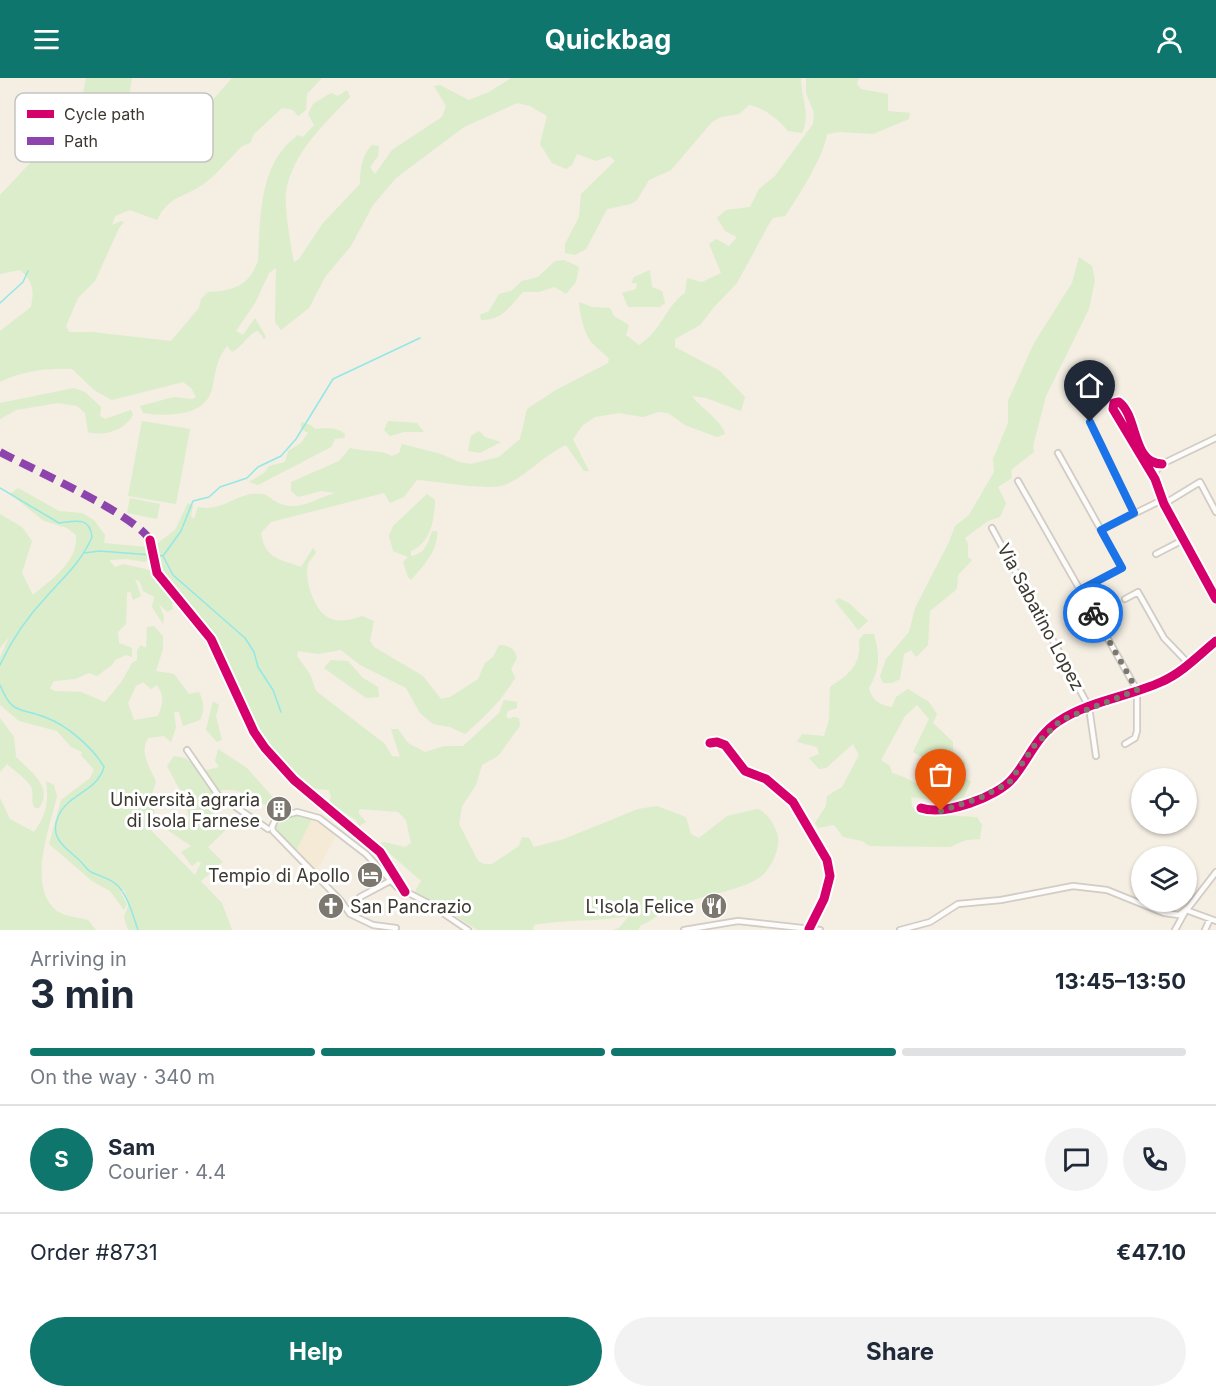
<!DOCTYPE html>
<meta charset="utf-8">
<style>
:root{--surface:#fff;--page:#f2f2f3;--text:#1f2937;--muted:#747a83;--line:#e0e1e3;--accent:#0f766e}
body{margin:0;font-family:Inter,sans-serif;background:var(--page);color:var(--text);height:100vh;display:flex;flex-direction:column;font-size:22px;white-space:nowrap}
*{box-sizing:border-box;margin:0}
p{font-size:20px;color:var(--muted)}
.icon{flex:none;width:33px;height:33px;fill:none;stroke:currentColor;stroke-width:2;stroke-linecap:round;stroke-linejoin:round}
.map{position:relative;height:852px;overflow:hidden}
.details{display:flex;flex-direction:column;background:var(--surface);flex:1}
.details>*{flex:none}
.tools{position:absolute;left:1131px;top:690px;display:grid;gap:12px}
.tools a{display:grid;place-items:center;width:66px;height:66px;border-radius:50%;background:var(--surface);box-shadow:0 2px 4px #0004;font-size:30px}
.pin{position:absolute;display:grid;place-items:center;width:51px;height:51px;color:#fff;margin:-62px -26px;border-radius:50% 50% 50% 0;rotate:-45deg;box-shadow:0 0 6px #0007}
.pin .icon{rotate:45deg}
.courier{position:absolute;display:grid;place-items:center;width:60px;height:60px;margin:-30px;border:4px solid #1a73e8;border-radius:50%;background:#fff;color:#222;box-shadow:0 2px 8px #0007}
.head em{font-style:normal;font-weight:700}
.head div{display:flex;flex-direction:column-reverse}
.head{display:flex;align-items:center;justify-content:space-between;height:102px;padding:0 30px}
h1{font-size:39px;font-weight:700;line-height:45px}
.bar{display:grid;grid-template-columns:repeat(4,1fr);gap:9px 6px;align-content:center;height:72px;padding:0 30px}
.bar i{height:8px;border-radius:4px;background:var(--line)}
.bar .active{background:var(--accent)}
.bar p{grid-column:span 4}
.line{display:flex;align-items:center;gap:15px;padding:0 30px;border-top:2px solid var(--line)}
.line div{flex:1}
.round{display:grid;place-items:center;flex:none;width:63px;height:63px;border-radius:32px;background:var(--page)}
.button{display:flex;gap:12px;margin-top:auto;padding:12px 30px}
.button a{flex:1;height:69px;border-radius:36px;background:var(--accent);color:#fff;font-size:24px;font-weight:700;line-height:69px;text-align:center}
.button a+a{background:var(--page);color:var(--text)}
header{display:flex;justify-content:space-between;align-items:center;height:78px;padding:0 30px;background:var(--accent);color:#fff;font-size:27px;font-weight:700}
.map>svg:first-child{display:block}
.built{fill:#f5ead6}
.green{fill:#dbedca;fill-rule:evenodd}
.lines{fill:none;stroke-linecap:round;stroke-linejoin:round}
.stream{stroke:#92e8e6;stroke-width:1.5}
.street-casing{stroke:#d1ccc4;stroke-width:8}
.street{stroke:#fdfcfb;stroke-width:4.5}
.quiet{stroke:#8e44ad;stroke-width:8;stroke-dasharray:15 8;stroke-linecap:butt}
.cycleway-casing{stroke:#fff;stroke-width:13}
.cycleway{stroke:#d6006c;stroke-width:9}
.done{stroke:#7c786f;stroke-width:6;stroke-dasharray:0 10.8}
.route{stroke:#1a73e8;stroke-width:8}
.labels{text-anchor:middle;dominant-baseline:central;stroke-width:6;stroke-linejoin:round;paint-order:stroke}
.street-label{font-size:18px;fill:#3c3830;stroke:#fff}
.poi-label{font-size:18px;fill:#3c3830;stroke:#fff;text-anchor:end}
.key{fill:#fff;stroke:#c4c3c1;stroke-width:1.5}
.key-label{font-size:16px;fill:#3c3830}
</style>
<header><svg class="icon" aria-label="menu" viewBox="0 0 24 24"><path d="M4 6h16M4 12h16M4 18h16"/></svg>Quickbag<svg class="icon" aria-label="person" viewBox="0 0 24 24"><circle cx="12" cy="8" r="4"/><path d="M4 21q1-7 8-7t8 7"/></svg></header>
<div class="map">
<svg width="1216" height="852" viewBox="0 0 1216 852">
<rect width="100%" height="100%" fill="#f4eee3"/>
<path class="built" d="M313,739L337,756L316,794L296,773Z"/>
<path class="green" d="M86,0H132C129,18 127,38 138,54L144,56L201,35L232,0H322L307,16L306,32L298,38L293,32L282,30L254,56L250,65L242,68C230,80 218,95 205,105C185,120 170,116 157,142L130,132L115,138L112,147L121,143L124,144L119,150L95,203L78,220L66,248L69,254H92L171,263L199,230L201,221L208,214C233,213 249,208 258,183C261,138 258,86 298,57L303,59L314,47L308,36L313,26L331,15L338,18L347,12L350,19C325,45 291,76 286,115C284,128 291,170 294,184L299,181L323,145L360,106C360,91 362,77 372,67L379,68L378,78L370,89L375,96L392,72L442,39L446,28L434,8L440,7L469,22L489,14L511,0H801C801,20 811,36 802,55L788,53C780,42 763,29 749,27L739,36L721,39L712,44L671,92L649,102L637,122L631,126L607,131L586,171L575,177L565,175V166L579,139L581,116L615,83L610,78L596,83L577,76L572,87L566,91L552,85L540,66L547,38L530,28L517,25L464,49L396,100L373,127L351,168L325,199L309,230L281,252L275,244L276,190L269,195L255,225L236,253L243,257L255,240L266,259L264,261L258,253C248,255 243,269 232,274L227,268C216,282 216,293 212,311C205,340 164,338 143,335L140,328L174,319L192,321L196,319L191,310L183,304L112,322L94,312L72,291C47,290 22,293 0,304V253L31,229C34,213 34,204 20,192L0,196V117L34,81L46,76L60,65L79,35Z
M806,0H859L857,6L861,11L888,16V33L910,35L909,41L873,56L839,54L827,56C824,78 798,119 785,138L773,140L769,146L737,205L714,229L700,247L675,261V269L720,293L745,319L741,333L706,320L692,318C702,332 720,340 725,356L717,359L685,347L668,335L658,334L643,339L619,335L595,339L583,347L573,361L589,393H584L566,367C545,376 523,401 504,407C488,413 438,403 417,402L404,419L390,425L384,415L271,444L261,455C265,481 279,481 301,489L313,470L316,474C314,478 309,483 308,486C304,500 313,529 326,538C337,546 351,542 362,538L374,543L370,563L374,569L423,598L441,621L450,619L478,601L485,585L493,579L499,567C509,568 514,569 517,580L511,591L515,600C501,623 485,639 465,656L450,649L433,646L420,635L406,610L360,587L341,572L318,576L298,573L297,578L310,596L316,613L385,666L392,678L400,679L391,651H398L408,665L425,674L444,668H463L499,635L504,622L517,624V630L508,633L506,638L509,641L513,639L519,640L520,648L498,678L482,687L476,707L462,728L459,746L478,783L484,786H492L519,768L522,759L529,760L534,769L564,761L638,731L657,728L686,739L691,756L699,760L727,738L757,731C766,733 774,746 777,755C782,768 771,792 759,800C739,813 696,819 672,828C660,833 654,843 641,847L638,852H612L619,850L629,838C598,844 565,841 534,847L533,852H477L445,831L414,815L421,803L379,766L384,764L405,769L411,765L406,742L398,734L360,731L358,734L366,744L359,748L356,742L329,725L331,719L329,712L313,711L297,700L273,678L258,658L214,562L189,527L161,496L155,467L175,452L188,425L193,427L191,438L194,441L198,429C219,434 233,419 252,416C270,414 268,421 281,426C301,433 317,420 335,415L321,413L298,419L291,413V404L339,383L350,370C364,374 379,371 392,378L399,375L402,366L441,376L459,384L471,386L499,379L520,361L527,331L556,312L608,285L609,281C604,275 599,272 594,267C584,258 580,236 579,224L592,229L610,230L614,238L629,247L626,257L639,267C663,251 665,229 685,215L687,200L702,204L721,195L709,166L716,161L729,168L737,159L725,153L717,140L726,132L750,129L759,111L775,98L813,46L814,35L806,15Z
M1079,179L1092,188L1095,202L1089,231L1046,318L1033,368L1034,374L1011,392L1012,400L998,409L1006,425L1000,439L988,443L965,460L968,466V479L972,482L958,497L957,511L930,533L928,567L916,579L911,572L904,576L900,601L892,605H883L880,598L886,581L909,554L915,530L949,464L955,448L969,437L994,394L993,381L1008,345V323L1034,265L1072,205Z
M564,182L579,189L576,204L566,216L555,209L539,214H523C509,229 503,242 481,242L480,237L489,233L499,216L511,213L522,203L538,199L555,183Z
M650,192L652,209L662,213L665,225L660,229H628L622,215L636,211L637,205H631L634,199Z
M74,310L85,314L101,329L100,338L105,341L131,332L133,337C125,352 104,359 88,354L85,335L77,328L58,325L16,332L0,341V325Z
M142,343L190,351L176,426L128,418Z
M388,343L417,345L424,354H404L390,358L384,352Z
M301,344L311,347L315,351C326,350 337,349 345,356L344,360L335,361L331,369L258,407L249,404L264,395L269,388L285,384L288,373L301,365L308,355L301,351Z
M479,353L485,359L501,364L480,375L468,373L471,358Z
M18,410L59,433L82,435L94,442L105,457L104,465L147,469L151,479L145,484L127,481L109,482L115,489L123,486L154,493L175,523L172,526L173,531L167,534L159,526L164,539L163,546L152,529L154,519L143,513L140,504L135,501L141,518L133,522L130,513L127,515L126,546L118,554L119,565L132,570V579L126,577L115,582L113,586L97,598L89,595L75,601L54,603L50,610L54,613L81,614L105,624L122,603L132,585L137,582V572L141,567L146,570L147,549L154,548L163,558V571L156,593L174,596L189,616L199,614C204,624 205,632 200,642L183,648L179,634H174L176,649L171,664L164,658L148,660C139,675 150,689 156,704L150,721L139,719L142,726L153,728L156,741L149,750L222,825L232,852H128L124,839L129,825L124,812L120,813L127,826L124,832L110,813L92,803L49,766L61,722L90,700L94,692L81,677L82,674L71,669L57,653L19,643L0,627V579L9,559L0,570V436L22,449L32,463L22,495L33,517C51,502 79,483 76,457L67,450L44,443L10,416ZM143,604L151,611L157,607C165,619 163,625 158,638L134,642L128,625L136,608Z
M427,416L435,422C434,443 431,464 411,473V478C425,476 428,465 432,453H437C439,471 423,489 411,502L408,499L403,484L408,479L393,473L389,458L393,448Z
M130,420L160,426L157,441L127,435Z
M838,520L849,525L868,543L858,552L835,523Z
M864,556H874C880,576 880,592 869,610C872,623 880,627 892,629L896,619L908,611L929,624L937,636L933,645L953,664V673L965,684V692L960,690L952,695L943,689L935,678L924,680L913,674L929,641L917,627L905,638L881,682L890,688L892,695C923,703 929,727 961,697L971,704L964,719L948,725L911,719L912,728L919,736L977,739L982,747L980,761L966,762L950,769L870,768L862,763L843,759L834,747L818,750L815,745L826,728L827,718L842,709L859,677L853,666L826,690L819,691L809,680L819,676L817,669L797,664L802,656L824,658L829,642L830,609C849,597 862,586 859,562Z
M331,582L348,583L363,600L378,609L379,619L366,620L324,590Z
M213,623L219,627L216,638L222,662L217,664L206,652Z
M0,640L14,659L16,679C30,693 54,709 39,730H35C30,724 34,718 32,711C29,702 14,693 7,686L0,694Z
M218,671L247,690L278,725C257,736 245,701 214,715L209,727L217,742C228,737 234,734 245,740L246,746H232L208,769L223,784L201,803L195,797L201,785L198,783L192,788L181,774L191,768L166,751L173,748L184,750L190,741L182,716L167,688L174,678L185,680L202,693L219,689L215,683Z
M46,703L54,707L57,718C50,749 26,809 57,833C66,839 78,839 88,842L96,852H0V720L10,741L34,754C46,738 49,723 46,703Z
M296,736L313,739L296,773L274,751L280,743Z"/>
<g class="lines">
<path class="stream" d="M0,225L23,204L28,193
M0,410L59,445C75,443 90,438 92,459C82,483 64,499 47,518C28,538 12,561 0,587
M84,475L100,473L152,477
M156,477L163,478L173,497L245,560L254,574L258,589L273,612L281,634
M163,478L181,453L193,423L209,419L220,409L247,400L258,389L281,378L296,361L333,301L420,260
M0,607C14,640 20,628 47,640C68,648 93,670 104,689C97,714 67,716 58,739C49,760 65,769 78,781C83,785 85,790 91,794C101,799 111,800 119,809C129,821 133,838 138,852"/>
<g class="street-casing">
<path id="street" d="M1090,344L1134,435
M1058,375L1101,452
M1162,386C1132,386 1138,338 1119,324L1114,325L1113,331L1155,401L1164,426L1216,521
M1155,401L1156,393L1162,386L1216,360
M1018,403L1137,612V653L1135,660L1125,666
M1164,426L1200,404L1216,434
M992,450L1089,629L1096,678
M150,462L157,495L211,561L254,654L265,670L294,702L380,774L405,814
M1156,476L1183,462
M1080,512L1122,490L1101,452L1162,422
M1125,521L1138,514L1164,560L1189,586
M710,665L717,664L725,667L745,693L766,701L793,724L827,782L830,798L824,821L809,851
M187,672L218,717L268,751
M921,730C944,738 998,719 1013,700C1029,681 1037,657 1059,643C1089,623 1128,619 1161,604C1182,595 1199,577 1216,563
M360,819L390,803
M1186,832L1216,843
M396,850L373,847L350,836L341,823L273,753L272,749L276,740L297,734L319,740L366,776L397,809L428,825L468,852
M684,852L738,843L820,852
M900,852L930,844L958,826L1001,822L1073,808L1107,812L1164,835L1179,837L1189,829L1216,794
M1175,852L1185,834
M1205,852L1210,841"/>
</g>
<use href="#street" class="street"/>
<path class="quiet" d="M0,374C32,391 134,436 150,462"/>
<g class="cycleway-casing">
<path id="cycleway" d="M1162,386C1132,386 1138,338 1119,324L1114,325L1113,331L1155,401L1164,426L1216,521
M150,462L157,495L211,561L254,654L265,670L294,702L380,774L405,814
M710,665L717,664L725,667L745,693L766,701L793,724L827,782L830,798L824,821L809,851
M921,730C944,738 998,719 1013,700C1029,681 1037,657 1059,643C1089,623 1128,619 1161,604C1182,595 1199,577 1216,563"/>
</g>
<use href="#cycleway" class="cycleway"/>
</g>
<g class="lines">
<path class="done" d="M941,733L980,720L1009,705L1034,668L1061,642L1137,612L1093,535"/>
<path class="route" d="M1090,344L1134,435L1101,452L1122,490L1080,512L1093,535"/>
</g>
<defs>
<g id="building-disc" transform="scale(1.35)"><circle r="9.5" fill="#7c786f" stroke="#fff"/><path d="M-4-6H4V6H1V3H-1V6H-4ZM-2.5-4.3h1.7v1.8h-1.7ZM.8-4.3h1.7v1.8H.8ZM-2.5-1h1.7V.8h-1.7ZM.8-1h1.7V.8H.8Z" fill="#fff"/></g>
<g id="hotel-disc" transform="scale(1.35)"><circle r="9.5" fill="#7c786f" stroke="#fff"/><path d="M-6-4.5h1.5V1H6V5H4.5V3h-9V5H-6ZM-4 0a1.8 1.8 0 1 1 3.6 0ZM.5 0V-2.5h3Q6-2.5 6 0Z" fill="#fff"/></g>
<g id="church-disc" transform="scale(1.35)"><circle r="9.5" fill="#7c786f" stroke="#fff"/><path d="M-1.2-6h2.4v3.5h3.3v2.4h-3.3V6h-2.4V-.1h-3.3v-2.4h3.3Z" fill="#fff"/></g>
<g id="restaurant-disc" transform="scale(1.35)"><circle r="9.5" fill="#7c786f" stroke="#fff"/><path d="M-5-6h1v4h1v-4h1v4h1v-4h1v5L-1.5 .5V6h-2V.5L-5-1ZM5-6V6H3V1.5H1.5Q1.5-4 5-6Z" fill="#fff"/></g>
</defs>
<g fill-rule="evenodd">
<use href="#building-disc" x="279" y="731"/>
<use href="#hotel-disc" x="370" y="797"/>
<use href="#church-disc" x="331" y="828"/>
<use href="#restaurant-disc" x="714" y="828"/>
</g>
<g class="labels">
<g class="street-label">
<text transform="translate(1041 539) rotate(62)">Via Sabatino Lopez</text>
</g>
<g class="poi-label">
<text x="260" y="721">Università agraria<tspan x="260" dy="21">di Isola Farnese</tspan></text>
<text x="350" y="797">Tempio di Apollo</text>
<text x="350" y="828" text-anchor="start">San Pancrazio</text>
<text x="694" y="828">L'Isola Felice</text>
</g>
</g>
<rect x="15" y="15" width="198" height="69" rx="9" class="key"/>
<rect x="27" y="32" width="27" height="8" fill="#d6006c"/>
<rect x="27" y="59" width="27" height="8" fill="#8e44ad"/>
<g class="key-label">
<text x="64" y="42">Cycle path</text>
<text x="64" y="69">Path</text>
</g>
</svg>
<div class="tools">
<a><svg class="icon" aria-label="locate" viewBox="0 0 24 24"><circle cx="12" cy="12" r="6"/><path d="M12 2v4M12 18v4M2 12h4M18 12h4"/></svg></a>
<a><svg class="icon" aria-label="layers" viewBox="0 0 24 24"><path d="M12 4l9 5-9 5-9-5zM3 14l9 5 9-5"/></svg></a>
</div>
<div class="pin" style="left:941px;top:733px;background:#ea580c"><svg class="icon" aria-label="bag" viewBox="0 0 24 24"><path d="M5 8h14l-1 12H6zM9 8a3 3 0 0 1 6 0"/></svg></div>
<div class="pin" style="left:1090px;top:344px;background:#1f2937"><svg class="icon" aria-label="home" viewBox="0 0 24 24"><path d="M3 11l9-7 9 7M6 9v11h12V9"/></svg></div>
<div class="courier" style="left:1093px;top:535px"><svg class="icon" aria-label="bike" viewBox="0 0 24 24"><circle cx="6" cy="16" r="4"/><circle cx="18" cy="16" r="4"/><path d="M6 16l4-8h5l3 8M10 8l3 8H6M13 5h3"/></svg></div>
</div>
<section class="details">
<div class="head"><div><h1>3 min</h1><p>Arriving in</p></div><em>13:45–13:50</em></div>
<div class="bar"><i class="active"></i><i class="active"></i><i class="active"></i><i></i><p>On the way · 340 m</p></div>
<div class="line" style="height:108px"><b class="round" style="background:var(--accent);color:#fff">S</b><div><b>Sam</b><p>Courier · 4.4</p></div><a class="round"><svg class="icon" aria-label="chat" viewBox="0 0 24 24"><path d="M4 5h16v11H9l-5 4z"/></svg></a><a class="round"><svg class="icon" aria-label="phone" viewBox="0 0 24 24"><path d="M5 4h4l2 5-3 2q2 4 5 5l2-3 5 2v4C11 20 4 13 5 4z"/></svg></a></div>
<div class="line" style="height:78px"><div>Order #8731</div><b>€47.10</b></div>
<div class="button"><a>Help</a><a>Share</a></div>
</section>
